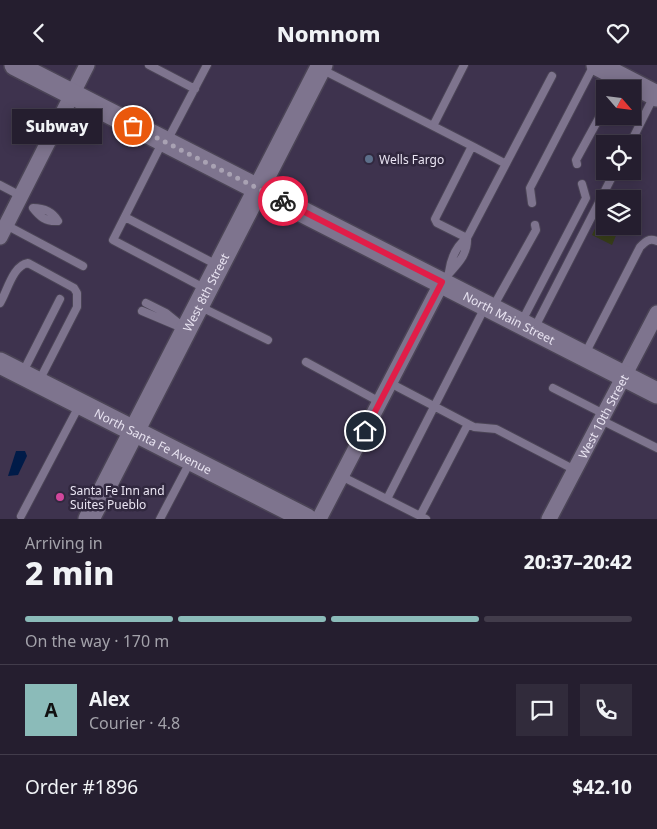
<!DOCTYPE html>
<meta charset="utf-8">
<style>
:root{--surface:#251e2f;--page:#312b3b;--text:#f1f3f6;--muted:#a3a2aa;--line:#423c4b;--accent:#8bbbb9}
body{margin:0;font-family:"Noto Sans",sans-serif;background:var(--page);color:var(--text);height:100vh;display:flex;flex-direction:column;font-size:19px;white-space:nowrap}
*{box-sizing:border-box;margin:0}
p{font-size:16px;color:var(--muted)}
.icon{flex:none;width:28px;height:28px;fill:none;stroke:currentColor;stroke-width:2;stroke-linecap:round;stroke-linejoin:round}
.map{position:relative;height:454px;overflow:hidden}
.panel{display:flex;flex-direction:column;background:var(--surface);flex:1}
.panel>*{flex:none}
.needle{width:32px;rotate:118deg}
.buttons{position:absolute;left:596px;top:15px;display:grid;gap:10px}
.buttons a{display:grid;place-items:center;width:45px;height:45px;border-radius:0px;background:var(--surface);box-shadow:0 2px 12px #0003,0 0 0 1px var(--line);font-size:25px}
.pin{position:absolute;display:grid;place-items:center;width:42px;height:42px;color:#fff;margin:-21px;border:2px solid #fff;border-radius:50%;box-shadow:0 1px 5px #0007}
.courier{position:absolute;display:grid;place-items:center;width:50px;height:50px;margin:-25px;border:4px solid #e11d48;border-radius:50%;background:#fff;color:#222;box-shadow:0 1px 6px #0007}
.bubble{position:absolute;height:35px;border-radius:0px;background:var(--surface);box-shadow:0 2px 12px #0003,0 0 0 1px var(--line);font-size:16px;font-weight:800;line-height:35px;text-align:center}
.summary em{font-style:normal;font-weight:800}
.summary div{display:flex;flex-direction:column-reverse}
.summary{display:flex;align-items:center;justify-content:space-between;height:85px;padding:0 25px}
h1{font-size:32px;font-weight:800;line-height:38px}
.bar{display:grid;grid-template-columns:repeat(4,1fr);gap:8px 5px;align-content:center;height:60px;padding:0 25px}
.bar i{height:6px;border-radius:4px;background:var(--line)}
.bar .active{background:var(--accent)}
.bar p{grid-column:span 4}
.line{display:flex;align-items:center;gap:12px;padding:0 25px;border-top:1px solid var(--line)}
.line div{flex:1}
.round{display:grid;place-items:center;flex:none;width:52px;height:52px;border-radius:0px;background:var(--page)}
header{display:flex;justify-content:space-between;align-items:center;height:65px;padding:0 25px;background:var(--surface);font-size:22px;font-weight:800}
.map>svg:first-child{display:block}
.built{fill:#3e334e;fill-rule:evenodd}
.green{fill:#373d19}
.water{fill:#001b48}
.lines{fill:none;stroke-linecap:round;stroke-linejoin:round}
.lane-casing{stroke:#4b4456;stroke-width:10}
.street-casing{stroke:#4b4456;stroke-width:18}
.secondary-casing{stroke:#4b4456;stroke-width:24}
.lane{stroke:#7e748e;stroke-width:8}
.street{stroke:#7e748e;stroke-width:15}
.secondary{stroke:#7e748e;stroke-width:21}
.done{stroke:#a9a2b3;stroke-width:5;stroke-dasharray:0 9}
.route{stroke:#e11d48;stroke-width:6}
.service-dot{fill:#5c6f8a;stroke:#31283f;stroke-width:2}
.hotel-dot{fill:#d1479c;stroke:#31283f;stroke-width:2}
.labels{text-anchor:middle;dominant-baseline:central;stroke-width:5;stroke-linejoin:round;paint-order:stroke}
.poi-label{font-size:12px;fill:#e9e4f2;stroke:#31283f;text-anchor:start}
.street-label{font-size:12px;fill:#e9e4f2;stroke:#31283f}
</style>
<header><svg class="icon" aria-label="back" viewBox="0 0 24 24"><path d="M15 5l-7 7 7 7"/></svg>Nomnom<svg class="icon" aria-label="heart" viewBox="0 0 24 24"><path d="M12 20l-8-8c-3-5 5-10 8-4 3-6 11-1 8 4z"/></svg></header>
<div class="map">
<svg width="657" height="454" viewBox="0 0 657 454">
<rect width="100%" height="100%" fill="#31283f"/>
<path class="built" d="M0,0H657V454H0ZM605,24H632V51H605ZM605,79H632V106H605ZM605,134H632V161H605Z"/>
<path class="green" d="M602,149L605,151V161H620L612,180L592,170Z"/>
<path class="water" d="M16,386H25L27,391L18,410L8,411Z"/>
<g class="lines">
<g class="lane-casing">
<path id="lane" d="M149,0L195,24
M464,0L433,61L472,81L435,154L437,158L467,173L552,11
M321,4L433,61
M163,76L113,175L206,224
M167,76L207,0
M630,79L654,31
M472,81L506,99
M577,99L576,95L605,42
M0,120L21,131
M532,138L530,123L594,0
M33,143C44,143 52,146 58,156C46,157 40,152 33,143Z
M125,152L219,201
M6,160L83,201
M442,217C453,202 468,193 467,173C456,181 451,193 449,207
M0,238C7,227 13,200 28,198L74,223L77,228V242L39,316
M199,241L268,275
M493,242L536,165L535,160
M142,246L187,265L166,248L146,238
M522,256L586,133L582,119
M534,264L615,106
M585,289L640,182C646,176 649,173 657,176
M306,297L380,337
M23,307L60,234
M390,318L468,359L420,451
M553,323L604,349
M601,355L657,383
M468,359L474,362L496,364L575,405
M341,411L426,454
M387,434L485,242
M21,451L79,341
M160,454L190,397"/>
</g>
<g class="street-casing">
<g id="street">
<path d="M0,172L87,0"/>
<path d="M319,454L442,217"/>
<path id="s1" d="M549,454L657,248"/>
</g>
</g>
<g class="secondary-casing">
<g id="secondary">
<path id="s2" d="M15,0L657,328"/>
<path d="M597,0L657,31"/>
<path id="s3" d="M0,298L307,454"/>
<path id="s4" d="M89,454L322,0"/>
</g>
</g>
<use href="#lane" class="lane"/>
<use href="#street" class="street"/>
<use href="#secondary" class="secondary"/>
</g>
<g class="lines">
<path class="done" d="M133,61L283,136"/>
<path class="route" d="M283,136L442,217L365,366"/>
</g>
<circle class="service-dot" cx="369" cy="94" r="5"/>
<circle class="hotel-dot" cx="60" cy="432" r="5"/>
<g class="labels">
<g class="poi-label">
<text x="379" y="94">Wells Fargo</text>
<text x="70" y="425">Santa Fe Inn and<tspan x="70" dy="14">Suites Pueblo</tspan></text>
</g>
<g class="street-label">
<text stroke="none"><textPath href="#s4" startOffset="255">West 8th Street</textPath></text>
<text stroke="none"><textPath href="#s2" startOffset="555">North Main Street</textPath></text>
<text stroke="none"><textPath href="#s1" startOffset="116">West 10th Street</textPath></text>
<text stroke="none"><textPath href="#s3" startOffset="172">North Santa Fe Avenue</textPath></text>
</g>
</g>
</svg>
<div class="buttons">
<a><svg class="needle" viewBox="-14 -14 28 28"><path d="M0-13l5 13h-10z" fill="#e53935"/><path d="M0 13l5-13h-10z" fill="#a3a2aa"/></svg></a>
<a><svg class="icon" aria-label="locate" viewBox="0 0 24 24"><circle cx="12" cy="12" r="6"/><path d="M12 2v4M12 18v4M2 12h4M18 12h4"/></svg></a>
<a><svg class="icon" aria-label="layers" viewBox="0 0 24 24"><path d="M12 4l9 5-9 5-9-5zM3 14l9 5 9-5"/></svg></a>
</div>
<div class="pin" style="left:133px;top:61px;background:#ea580c"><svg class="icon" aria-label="bag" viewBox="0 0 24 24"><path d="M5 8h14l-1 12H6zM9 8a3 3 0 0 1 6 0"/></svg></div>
<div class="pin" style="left:365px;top:366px;background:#1f2937"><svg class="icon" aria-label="home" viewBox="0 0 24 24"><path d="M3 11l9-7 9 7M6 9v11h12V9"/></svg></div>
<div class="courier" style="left:283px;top:136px"><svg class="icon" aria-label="bike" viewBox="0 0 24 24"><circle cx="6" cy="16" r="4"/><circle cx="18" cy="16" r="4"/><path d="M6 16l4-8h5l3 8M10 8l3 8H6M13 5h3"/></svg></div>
<div class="bubble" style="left:12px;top:44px;width:90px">Subway</div>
</div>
<section class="panel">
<div class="summary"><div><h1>2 min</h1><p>Arriving in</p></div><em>20:37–20:42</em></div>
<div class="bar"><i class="active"></i><i class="active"></i><i class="active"></i><i></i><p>On the way · 170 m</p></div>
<div class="line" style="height:90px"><b class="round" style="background:var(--accent);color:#111">A</b><div><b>Alex</b><p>Courier · 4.8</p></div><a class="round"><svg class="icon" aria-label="chat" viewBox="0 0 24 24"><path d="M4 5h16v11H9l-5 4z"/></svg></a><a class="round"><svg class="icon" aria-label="phone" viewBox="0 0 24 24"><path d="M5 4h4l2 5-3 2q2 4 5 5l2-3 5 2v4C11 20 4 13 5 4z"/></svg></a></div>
<div class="line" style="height:65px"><div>Order #1896</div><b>$42.10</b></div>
</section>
